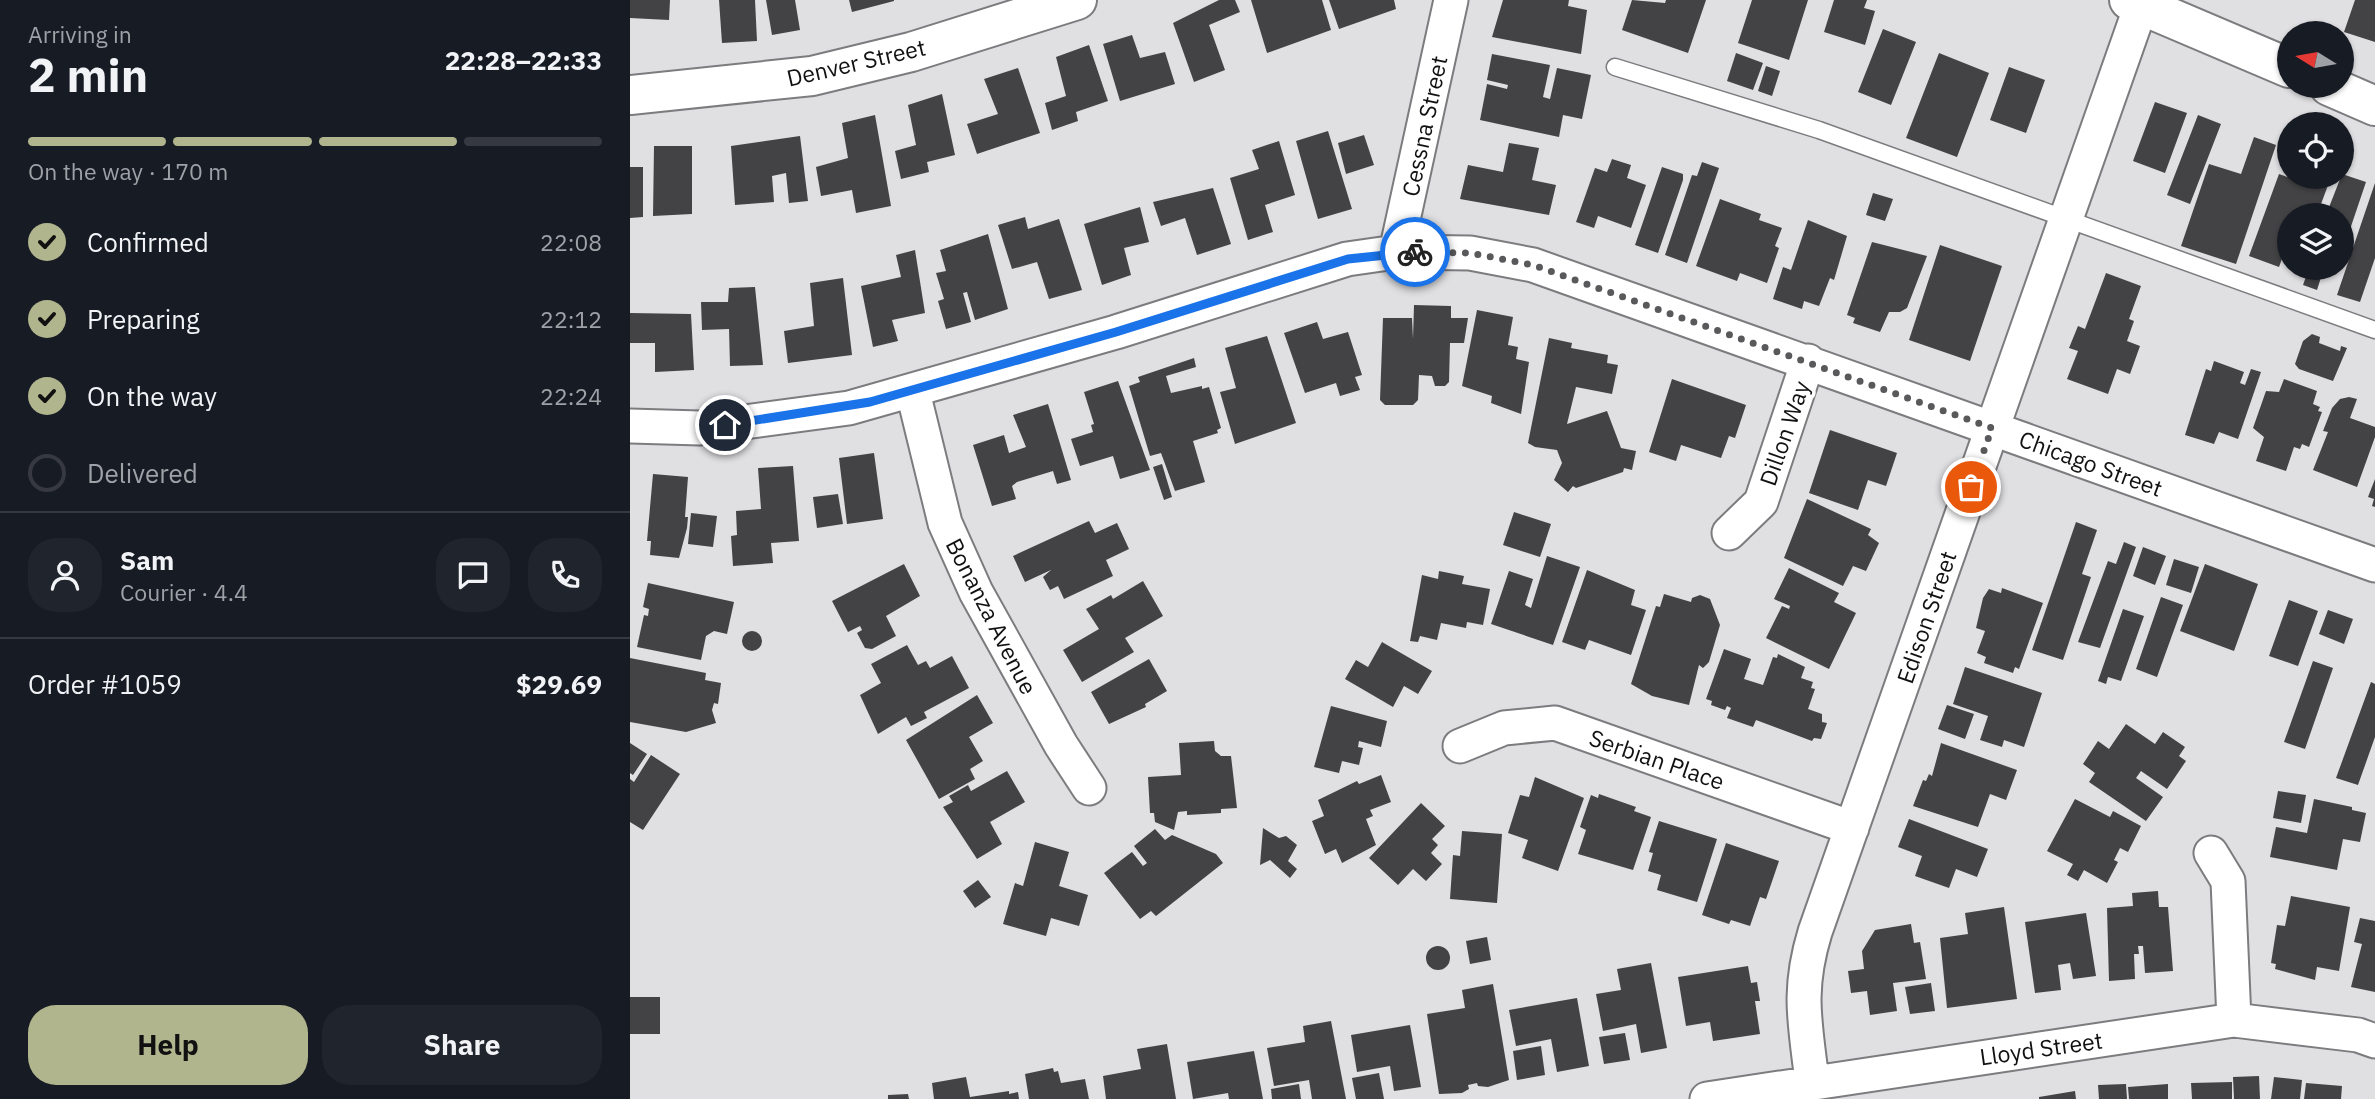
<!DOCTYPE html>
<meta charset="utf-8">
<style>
:root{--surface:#171b24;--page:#20242c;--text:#f1f3f6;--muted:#9ea1a6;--line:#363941;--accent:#b1b58d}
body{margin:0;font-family:"IBM Plex Sans",sans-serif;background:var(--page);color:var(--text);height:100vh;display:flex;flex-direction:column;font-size:26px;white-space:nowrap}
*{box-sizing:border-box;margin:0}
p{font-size:23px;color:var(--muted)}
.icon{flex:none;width:38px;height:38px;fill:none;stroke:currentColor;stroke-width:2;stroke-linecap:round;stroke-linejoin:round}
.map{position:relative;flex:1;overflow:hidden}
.drawer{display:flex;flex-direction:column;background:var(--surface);width:630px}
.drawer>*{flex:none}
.needle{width:46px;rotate:281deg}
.buttons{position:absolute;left:1647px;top:21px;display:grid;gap:14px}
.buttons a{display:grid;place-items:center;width:77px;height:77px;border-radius:50%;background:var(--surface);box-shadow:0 2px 5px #0004;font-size:35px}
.pin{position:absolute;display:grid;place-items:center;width:60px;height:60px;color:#fff;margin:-30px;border:4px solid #fff;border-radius:50%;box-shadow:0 2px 7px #0007}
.courier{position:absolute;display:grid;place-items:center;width:70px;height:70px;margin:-35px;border:5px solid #1a73e8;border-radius:50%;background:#fff;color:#222;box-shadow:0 2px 9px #0007}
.headline em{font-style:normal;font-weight:700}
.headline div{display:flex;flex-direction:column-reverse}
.headline{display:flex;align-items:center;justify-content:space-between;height:119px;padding:0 28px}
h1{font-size:46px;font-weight:700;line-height:52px}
.bar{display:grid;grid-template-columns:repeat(4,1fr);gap:10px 7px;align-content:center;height:84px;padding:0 28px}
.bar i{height:9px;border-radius:5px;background:var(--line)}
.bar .current{background:var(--accent)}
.bar p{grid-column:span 4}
.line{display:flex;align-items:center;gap:18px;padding:0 28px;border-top:2px solid var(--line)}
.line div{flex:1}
.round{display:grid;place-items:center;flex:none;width:74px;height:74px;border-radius:28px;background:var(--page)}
ol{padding:0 28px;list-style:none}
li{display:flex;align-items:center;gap:21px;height:77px}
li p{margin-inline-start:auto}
li .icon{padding:7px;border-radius:50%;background:var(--accent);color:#111;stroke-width:4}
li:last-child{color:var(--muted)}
li i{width:38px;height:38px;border:4px solid var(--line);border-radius:50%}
.action{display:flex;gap:14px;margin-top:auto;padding:14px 28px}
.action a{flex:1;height:80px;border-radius:28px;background:var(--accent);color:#111;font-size:28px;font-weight:700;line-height:80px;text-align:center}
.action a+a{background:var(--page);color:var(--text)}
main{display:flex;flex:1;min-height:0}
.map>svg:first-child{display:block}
.building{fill:#434345}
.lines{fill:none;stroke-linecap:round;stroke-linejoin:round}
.service-casing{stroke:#7c7b7e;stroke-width:19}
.minor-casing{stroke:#7c7b7e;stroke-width:37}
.tertiary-casing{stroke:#7c7b7e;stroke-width:42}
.service{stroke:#fff;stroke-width:16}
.minor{stroke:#fff;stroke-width:33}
.tertiary{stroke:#fff;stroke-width:38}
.done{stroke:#59595b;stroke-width:7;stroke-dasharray:0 12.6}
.route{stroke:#1a73e8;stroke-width:9}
.labels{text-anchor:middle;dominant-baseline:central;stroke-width:7;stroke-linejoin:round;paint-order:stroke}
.street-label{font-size:23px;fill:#111112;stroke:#fff}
</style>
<main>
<section class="drawer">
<div class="headline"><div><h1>2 min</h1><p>Arriving in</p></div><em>22:28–22:33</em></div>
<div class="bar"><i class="current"></i><i class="current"></i><i class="current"></i><i></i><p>On the way · 170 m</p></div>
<ol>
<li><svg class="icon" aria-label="check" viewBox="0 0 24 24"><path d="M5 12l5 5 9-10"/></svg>Confirmed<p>22:08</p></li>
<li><svg class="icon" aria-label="check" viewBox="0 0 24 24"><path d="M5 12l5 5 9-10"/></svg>Preparing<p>22:12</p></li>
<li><svg class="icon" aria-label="check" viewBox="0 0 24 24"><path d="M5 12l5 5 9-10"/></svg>On the way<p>22:24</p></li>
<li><i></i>Delivered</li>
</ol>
<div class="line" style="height:126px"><a class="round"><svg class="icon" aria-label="person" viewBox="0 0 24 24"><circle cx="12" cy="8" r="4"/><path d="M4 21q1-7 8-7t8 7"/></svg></a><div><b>Sam</b><p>Courier · 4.4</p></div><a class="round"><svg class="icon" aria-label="chat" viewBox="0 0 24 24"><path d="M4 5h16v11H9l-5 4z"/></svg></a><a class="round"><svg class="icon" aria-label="phone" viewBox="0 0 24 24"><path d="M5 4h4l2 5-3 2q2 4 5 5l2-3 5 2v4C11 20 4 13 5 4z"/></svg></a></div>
<div class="line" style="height:91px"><div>Order #1059</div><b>$29.69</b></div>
<div class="action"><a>Help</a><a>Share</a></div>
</section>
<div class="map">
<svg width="1745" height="1099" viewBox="0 0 1745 1099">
<rect width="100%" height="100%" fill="#e0dfe2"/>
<path class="building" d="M0,0H40L39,20L0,18Z
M89,0H125L127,41L92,43Z
M136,0H165L170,30L142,35Z
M219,0H264V1L222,12Z
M589,0H605L610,12L579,25L595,70L564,82L543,23Z
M621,0H692L701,30L637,53Z
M699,0H764L766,9L709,29Z
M873,0H939L938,6L957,10L951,54L862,37Z
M1002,0L1035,3L1036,0H1076L1058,53L992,30Z
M1122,0H1178L1159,60L1108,43Z
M1204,0H1237L1234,8L1245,11L1235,45L1194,32Z
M1725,0H1745V42L1714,32Z
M1253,29L1286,42L1261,105L1228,92Z
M502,35L510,58L535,52L545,84L490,101L473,44Z
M459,45L478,101L446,112L448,121L422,130L415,103L436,96L426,57Z
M1106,53L1133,63L1123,90L1097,81Z
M1309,53L1359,73L1327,157L1276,138Z
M862,54L920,65L913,97L920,99L927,68L961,75L952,119L933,115L929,137L850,120L857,84L877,89L878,85L857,80Z
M1136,66L1150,71L1142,96L1128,91Z
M1379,67L1415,80L1396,133L1360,120Z
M388,68L410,133L347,154L337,124L368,114L354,79Z
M312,94L325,155L297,162L299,172L271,179L265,151L286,145L278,105Z
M1525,102L1557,113L1535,173L1503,161Z
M245,115L261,206L226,213L222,190L191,196L186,167L218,158L212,123Z
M1568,115L1591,124L1560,204L1537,195Z
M698,131L722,209L688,219L666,141Z
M734,135L744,165L716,174L708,143Z
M170,136L178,201L159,203L156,173L142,176L144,202L105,205L101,146Z
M1624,137L1646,145L1606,264L1551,246L1579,164L1611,174Z
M649,141L665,195L635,205L643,232L618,240L600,178L629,169L622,150Z
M879,143L909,148L902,180L926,185L919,215L830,199L838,165L873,172Z
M24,146H62V214L23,216Z
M982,159L1001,165L997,178L1016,185L1001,228L968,216L964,228L946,222L965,168L977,172Z
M1072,162L1089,168L1057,263L1035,255L1062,175L1067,176Z
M0,167H13V217L0,218Z
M1032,167L1053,174V180L1028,253L1005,245Z
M1649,174L1669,181L1671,177H1701L1687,215H1659V240L1649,267L1619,256Z
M1712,174L1736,182L1712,253V215H1696Z
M1745,183V258L1730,302L1707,295Z
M583,188L601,244L567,255L555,218L531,226L523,202Z
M1243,193L1263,199L1255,221L1236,215Z
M1090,199L1131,214L1129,220L1152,228L1145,246L1149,248L1137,283L1110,273L1107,281L1066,266Z
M510,207L519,242L494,248L501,275L472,285L454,224Z
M395,217L398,229L429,219L452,290L419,299L407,262L382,269L368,225Z
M1178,220L1217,236L1204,280L1200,278L1189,306L1174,301L1172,309L1143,299L1153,267L1161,270Z
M358,234L378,309L345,320L337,292L333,293L341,322L316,329L308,301L314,299L306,273L316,271L310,250Z
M1242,242L1297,256L1277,308L1270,312H1259L1250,332L1223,323L1225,318L1217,315Z
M1310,245L1372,266L1340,361L1279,340Z
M285,250L295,313L262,320L268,341L243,347L231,286L271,277L266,255Z
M1679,268H1707L1705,275L1693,271L1687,290L1673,285Z
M1476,273L1511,286L1499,319L1504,321L1497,341L1510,346L1500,374L1487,369L1478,394L1437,379L1448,351L1439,348L1448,326L1455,329Z
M213,278L222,355L158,363L154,331L184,326L180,283Z
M125,287L133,365L100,366L99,329L72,330L71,302H98L99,288Z
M784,305L821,306V318H838L834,343H820L819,382L815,386H805L802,376L789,375L788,400L783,405H755L750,400L753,318H782L783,339Z
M847,310L883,317L878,345L888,347L886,359L899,362L891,414L861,403L862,396L832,386Z
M0,313L61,314L64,370L25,372V343H0Z
M687,322L693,339L718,332L732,375L725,377L730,390L710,396L706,383L675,393L654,333Z
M1682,334L1690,337L1689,343L1710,351L1711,346L1717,348L1703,381L1669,369L1665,364L1673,341Z
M637,336L666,423L605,444L590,392L606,388L595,348Z
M919,338L942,343L941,348L978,355L977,363L988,365L982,394L946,387L937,424L977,411L991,448L1006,451L1002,470L994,468L993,472L946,488L943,486L938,492L924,480L932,463L927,450L905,447L898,443Z
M564,358L566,367L536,376L541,393L572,386V389L579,387L591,428L587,430L588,433L563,441L575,482L545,491L531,453L520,456L499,386L510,382L508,377Z
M1584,361L1614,372L1610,383L1615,385L1621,369L1631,372L1608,439L1589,432L1584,444L1555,435L1576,369L1581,371Z
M1042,379L1116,405L1105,438L1099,436L1091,458L1051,445L1046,461L1019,452Z
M1654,379L1687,391L1683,404L1690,407L1688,411L1692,412L1679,447L1672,444L1670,449L1664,447L1656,471L1626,461L1634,437L1623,428L1636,391L1649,392Z
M488,381L520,470L490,479L483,456L450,466L441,439L463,432L461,425L464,424L454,392Z
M1719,397L1727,399L1720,418L1745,427V437L1727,487L1683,470L1698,432L1693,431L1702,408L1710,399Z
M418,404L441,480L427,484L423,471L387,482L382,486L386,499L362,506L343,445L374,435L379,453L396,447L383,415Z
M1200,430L1267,453L1256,486L1238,480L1228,510L1179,493Z
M244,453L253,519L217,524L209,458Z
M532,464L542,497L534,500L523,467Z
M163,466L169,541L141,543L143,563L103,566L101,536L107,535L106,511L131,509L128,468Z
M23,474L58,477L55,517H58L57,528L49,558L20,555L21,541H17Z
M1745,479V507L1742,506L1744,499L1738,497Z
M208,494L213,524L187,528L183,497Z
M1177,499L1241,529L1238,535L1249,543L1236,571L1223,566L1213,586L1154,558Z
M884,512L921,524L910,557L873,545Z
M61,513L87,516L83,547L58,544Z
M459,521L465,533L487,523L499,549L476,560L483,576L434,599L428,586L420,590L413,577L421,570L395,582L383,556Z
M1446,522L1467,530L1452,574L1461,577L1433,660L1402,650Z
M1494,542L1506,547L1470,648L1448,642L1478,561L1486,564Z
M1513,547L1536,556L1525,585L1503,576Z
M917,556L950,567L923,645L861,624L879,571L903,579L895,605L901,608Z
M1544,559L1569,567L1561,593L1536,585Z
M274,564L290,596L256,616L266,636L242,649L235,648L227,633L232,630L230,626L218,632L202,601Z
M1575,564L1628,584L1604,651L1550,631Z
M1159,568L1209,593L1204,602L1226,613L1199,669L1136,638L1152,606L1159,609L1160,606L1144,599Z
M957,570L1005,590L1001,605L1016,610L1001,655L959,640L955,650L932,642Z
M809,571L834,576L832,584L860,589L853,625L837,622L836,628L811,623L807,640L790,636L788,642L780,641L792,575L808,579Z
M513,581L533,616L495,638L504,652L452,682L433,650L469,629L456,609L481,595L483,599Z
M18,583L104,602L97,634L84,631L76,636L71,660L7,647L14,615L18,616L19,609L13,607Z
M1372,588L1413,603L1389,669L1385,667L1383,673L1354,663L1356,657L1347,653L1355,631L1346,628L1353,598L1359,589L1371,593Z
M1034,594L1061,602L1062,598L1070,595L1080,599L1090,625L1079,662L1073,668L1069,665L1059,705L1022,696L1001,684L1026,606L1030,607Z
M1531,597L1553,605L1527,677L1506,669Z
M1659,600L1688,611L1668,666L1639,656Z
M1493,609L1514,616L1491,681L1478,677L1476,684L1468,681Z
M1698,610L1723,619L1714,644L1689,634Z
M112 641a10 10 0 1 1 20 0a10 10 0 1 1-20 0Z
M752,642L802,671L788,694L774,686L763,707L715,679L726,660L738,667Z
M277,645L288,665L296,661L300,668L322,656L339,688L294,712L297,718L281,726L276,717L248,734L230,695L251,683L241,664Z
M1094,649L1121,659L1114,679L1133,685L1143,657L1147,658L1148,654L1175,667L1171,678L1183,682L1181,688L1185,689L1178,709L1192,714V722L1197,723L1191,739L1184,738L1182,741L1126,720L1123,727L1097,718L1101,708L1097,706L1095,710L1081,705L1082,701L1076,699Z
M0,658L76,673L75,680L91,683L88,704L84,703L82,710L86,723L56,732L0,722Z
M519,659L537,691L515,704L516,707L479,724L461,692Z
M1683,661L1703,668L1675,749L1654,742Z
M1335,667L1412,693L1394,747L1374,740L1372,747L1350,740L1358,716L1323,704Z
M1741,682L1745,684V737L1728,785L1706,778Z
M347,695L363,723L339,737L353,761L340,769L345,779L309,799L276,740Z
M1317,705L1344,714L1335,739L1308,729Z
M701,706L757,721L751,747L729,741L728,747L733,748L729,765L712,761L709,773L684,767Z
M1496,724L1525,744L1533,732L1555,747L1549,756L1556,761L1537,789L1511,771L1506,778L1533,797L1516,821L1459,782L1465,773L1453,764L1468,741L1479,749Z
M584,741L585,751L591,756H601L607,808L591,809V813L557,815V811L548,812L544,830L525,822L524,813H520L518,777L551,775L549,743Z
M0,743L17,754L3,775L0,773Z
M1311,743L1387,770L1376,800L1360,794L1348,827L1283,806L1293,780L1296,781L1299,774L1302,776Z
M21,755L50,774L13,830L0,822V779L4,782Z
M377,771L395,802L360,822L372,844L347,859L313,807L323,802L319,796L338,785L341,791Z
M751,775L761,802L740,810L743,816L736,819L746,845L712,863L706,849L695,854L682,821L694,816L688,800L727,781L729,784Z
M905,777L954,798L928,871L892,858L898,840L878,833L890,795L899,797Z
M1648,791L1676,795L1671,823L1643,818Z
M969,794L1006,807L1004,811L1021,817L1003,870L948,854L956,830L950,827L961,795L968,798Z
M1445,799L1480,817L1483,811L1511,826L1498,852L1490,848L1484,860L1488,862L1477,883L1454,870L1448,881L1437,875L1443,864L1417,851Z
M1684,799L1722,807V810L1736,813L1730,842L1713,839L1707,870L1640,857L1646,827L1677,833Z
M791,803L815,826L802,839L808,845L801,853L812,864L796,881L783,869L768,885L739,858Z
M1279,819L1358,849L1347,877L1326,869L1319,888L1285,876L1292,856L1268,847Z
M1029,821L1087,839L1067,902L1027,890L1031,875L1018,871L1023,853L1019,852Z
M633,828L649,838L656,836L667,845L658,861L667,869L660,878L640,860L630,865Z
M525,829L535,840L542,835L586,854L593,863L526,916L521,911L510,919L474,873L502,852L513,866L517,863L504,846Z
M832,831L872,834L867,903L820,899L823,855L830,856Z
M405,842L439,852L429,886L458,895L449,926L421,918L416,936L373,924L385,883L393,886Z
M1096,843L1149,861L1136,899L1130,897L1120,926L1101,920L1099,924L1072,915Z
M348,880L361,897L345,908L333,891Z
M1528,891L1529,907H1538L1543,971L1515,973L1513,946H1508L1509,954H1504L1505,979L1479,981L1477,908L1503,906L1502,893Z
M1661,896L1720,907L1709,971L1687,967L1685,980L1645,969L1646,964L1641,963L1647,925L1655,926Z
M1374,907L1387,999L1317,1008L1310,938L1338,934L1335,913Z
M1456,913L1466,976L1443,979L1440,963L1428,965L1431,990L1405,993L1395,922Z
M1730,918L1745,921V992L1721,987L1732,944L1724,942Z
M1281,924L1284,943L1290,942L1296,979L1263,983L1267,1011L1240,1015L1237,991L1221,993L1218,971L1234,969L1232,951L1245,930Z
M857,937L861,960L840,964L836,941Z
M796 958a12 12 0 1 1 24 0a12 12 0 1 1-24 0Z
M1021,963L1037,1048L1011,1053L1006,1024L973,1031L966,994L991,990L987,969Z
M1118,966L1121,983L1127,982L1130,1001H1125L1130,1034L1083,1041L1080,1022L1056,1026L1048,977Z
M1301,983L1305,1011L1280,1014L1275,987Z
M863,984L879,1080L858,1087L848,1086L847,1083L838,1085L839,1089L832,1093L809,1094L797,1014L835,1008L832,990Z
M0,997H30V1034H0Z
M947,998L959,1066L927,1072L921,1039L886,1046L879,1010Z
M701,1021L716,1099H682L679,1080L644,1086L637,1048L675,1042L673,1026Z
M780,1025L791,1087L764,1091L760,1066L727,1072L721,1035Z
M995,1033L1000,1060L974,1064L969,1037Z
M537,1044L546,1099H476L473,1076L511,1069L507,1049Z
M911,1046L915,1075L887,1080L883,1051Z
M624,1051L633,1099H599L598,1093L563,1099L557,1062Z
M423,1068L424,1072L428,1071L431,1083L455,1079L459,1099H399L395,1074Z
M749,1073L754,1099H726L722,1078Z
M1629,1076L1630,1099H1604L1603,1077Z
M336,1077L340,1097L379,1091V1094L388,1092L389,1099H304L302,1083Z
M1644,1077L1672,1080L1670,1099H1641Z
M1602,1082V1099H1562L1561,1083Z
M1676,1083L1712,1086L1711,1099H1674Z
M669,1084L671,1099H642L641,1089Z
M1496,1084L1497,1099H1469L1468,1085Z
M1538,1084V1099H1499L1498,1087Z
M1445,1091L1446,1099H1409V1097Z
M278,1094L279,1099H258V1095Z"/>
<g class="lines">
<g class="service-casing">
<path id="service" d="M985,67L1189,130L1745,330"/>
</g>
<g class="minor-casing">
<path id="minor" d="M766,252L821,0
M283,392L315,523L346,592L431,745L459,788
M0,426L70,428L219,408L486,332L717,259L766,252L840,253L903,265L1745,565
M1099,533L1131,502L1178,361
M830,746L874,728L925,723L1222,828
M1581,853L1598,881L1604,1020
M1182,1081C1175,1022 1167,991 1185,932L1513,0
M1077,1099L1604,1020L1728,1035L1745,1041"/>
</g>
<g class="tertiary-casing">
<path id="tertiary" d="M1499,0L1659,68
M1699,86L1745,106
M0,95L182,76L281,52L447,0"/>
</g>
<use href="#service" class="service"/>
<use href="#minor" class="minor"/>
<use href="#tertiary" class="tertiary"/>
</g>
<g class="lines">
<path class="done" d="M785,252L840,253L903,265L1362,428L1341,487"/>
<path class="route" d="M95,425L240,402L486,332L718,259L785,252"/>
</g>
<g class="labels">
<g class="street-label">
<text transform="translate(226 62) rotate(-13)">Denver Street</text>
<text transform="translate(794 126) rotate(-78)">Cessna Street</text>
<text transform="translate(1154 433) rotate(-71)">Dillon Way</text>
<text transform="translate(1461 463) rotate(20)">Chicago Street</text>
<text transform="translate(362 616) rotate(63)">Bonanza Avenue</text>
<text transform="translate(1296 617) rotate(-71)">Edison Street</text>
<text transform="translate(1027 759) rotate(19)">Serbian Place</text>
<text transform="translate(1411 1048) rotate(-8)">Lloyd Street</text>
</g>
</g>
</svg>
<div class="buttons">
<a><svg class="needle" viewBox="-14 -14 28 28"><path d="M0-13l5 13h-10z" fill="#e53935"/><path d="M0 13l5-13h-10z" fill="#9ea1a6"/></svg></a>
<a><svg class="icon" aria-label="locate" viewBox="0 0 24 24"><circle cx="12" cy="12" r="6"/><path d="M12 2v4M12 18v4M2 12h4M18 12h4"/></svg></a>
<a><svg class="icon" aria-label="layers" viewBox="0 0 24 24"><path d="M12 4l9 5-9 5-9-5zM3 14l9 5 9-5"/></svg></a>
</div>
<div class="pin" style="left:1341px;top:487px;background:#ea580c"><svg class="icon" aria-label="bag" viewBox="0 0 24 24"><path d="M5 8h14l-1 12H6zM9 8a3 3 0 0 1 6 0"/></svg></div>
<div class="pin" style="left:95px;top:425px;background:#1f2937"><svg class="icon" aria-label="home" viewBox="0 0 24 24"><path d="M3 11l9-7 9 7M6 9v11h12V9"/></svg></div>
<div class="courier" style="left:785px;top:252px"><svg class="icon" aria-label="bike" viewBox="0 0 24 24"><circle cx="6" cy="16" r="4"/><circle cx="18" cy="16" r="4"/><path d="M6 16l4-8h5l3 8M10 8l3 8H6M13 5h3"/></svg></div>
</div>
</main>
